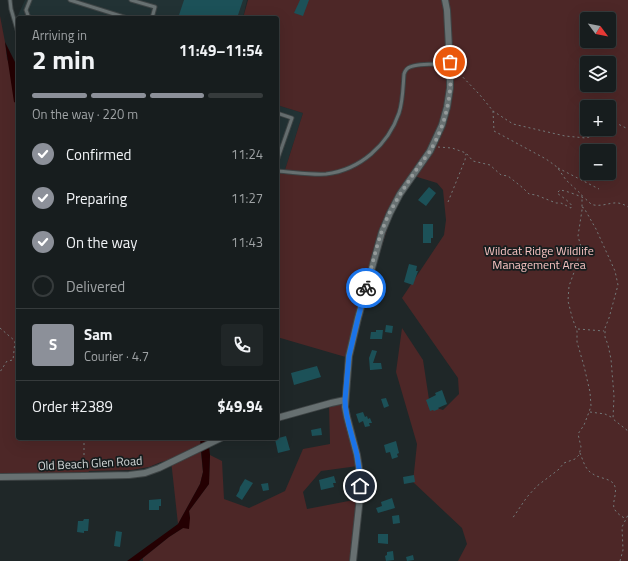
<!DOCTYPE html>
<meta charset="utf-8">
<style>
:root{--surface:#171d1e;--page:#202627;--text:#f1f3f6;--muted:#9ea2a4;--line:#363b3c;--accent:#8c9099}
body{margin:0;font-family:"Titillium Web",sans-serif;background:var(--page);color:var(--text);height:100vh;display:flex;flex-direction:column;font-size:15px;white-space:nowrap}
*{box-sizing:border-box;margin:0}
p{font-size:13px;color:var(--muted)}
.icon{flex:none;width:22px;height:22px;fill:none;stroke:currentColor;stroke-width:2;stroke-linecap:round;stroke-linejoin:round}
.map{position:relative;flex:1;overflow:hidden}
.details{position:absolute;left:16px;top:16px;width:263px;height:424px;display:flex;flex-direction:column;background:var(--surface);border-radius:4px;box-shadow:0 4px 16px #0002,0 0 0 1px var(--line)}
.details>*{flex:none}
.needle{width:26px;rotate:122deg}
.controls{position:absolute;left:580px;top:12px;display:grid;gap:8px}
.controls a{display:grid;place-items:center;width:36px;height:36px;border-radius:4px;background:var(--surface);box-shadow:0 4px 16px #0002,0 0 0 1px var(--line);font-size:20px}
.pin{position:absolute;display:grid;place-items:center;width:34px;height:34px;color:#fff;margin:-17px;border:2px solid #fff;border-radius:50%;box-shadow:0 1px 4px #0007}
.courier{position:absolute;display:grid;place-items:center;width:40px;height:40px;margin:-20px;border:3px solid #1a73e8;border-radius:50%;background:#fff;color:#222;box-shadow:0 1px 5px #0007}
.head em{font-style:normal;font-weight:700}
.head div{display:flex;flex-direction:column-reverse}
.head{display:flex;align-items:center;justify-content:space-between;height:68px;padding:0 16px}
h1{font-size:26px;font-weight:700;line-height:30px}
.bar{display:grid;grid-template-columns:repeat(4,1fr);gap:6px 4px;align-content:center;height:48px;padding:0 16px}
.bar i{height:5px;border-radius:3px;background:var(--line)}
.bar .selected{background:var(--accent)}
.bar p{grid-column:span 4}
.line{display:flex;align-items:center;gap:10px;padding:0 16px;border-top:1px solid var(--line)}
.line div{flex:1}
.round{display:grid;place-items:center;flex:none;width:42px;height:42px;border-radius:4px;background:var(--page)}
ol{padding:0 16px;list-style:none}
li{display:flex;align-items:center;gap:12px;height:44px}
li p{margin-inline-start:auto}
li .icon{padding:4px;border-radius:50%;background:var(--accent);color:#fff;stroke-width:4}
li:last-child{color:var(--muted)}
li i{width:22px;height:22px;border:2px solid var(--line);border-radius:50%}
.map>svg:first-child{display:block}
.built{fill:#223234}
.green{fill:#4d2727;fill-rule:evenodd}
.water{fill:#240002}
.building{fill:#1c5158}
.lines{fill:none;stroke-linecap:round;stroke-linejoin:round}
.service-casing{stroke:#3e4445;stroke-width:5}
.minor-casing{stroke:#3e4445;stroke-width:8}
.path{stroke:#737a7a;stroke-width:1;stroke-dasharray:2 3;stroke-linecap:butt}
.service{stroke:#677071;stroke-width:3}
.minor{stroke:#677071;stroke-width:6}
.done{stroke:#949a9a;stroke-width:4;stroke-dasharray:0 7.2}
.route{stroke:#1a73e8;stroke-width:5}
.labels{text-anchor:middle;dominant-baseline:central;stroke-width:3.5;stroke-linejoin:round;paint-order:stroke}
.park-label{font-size:12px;fill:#f8c4c2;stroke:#161d1e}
.street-label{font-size:12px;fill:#d3d8d8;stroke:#161d1e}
</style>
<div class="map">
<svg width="628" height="561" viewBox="0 0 628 561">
<rect width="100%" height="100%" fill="#1f2728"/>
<path class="built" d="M25,0H247L243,18H18V32L14,24Z
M277,105L303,113L284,173H277Z"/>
<path class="green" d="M248,0H628V561H458L467,544L462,528L413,482L417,444L396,372L402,328L423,360L430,406L443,410L459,394L458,378L402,298L444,235L446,220L443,190L437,183L414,176L394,208L362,308L349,358L277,337V173H284L303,113L277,105V18H243ZM587,19H609V41H587ZM587,63H609V85H587ZM587,107H609V129H587ZM587,151H609V173H587Z
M0,16L5,42L7,59L18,83V438H206L200,443L203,472L200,484L178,524L171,460L161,462L149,467L132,470L89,471L86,477L0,478Z
M344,402L358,466L321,471L303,492L307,509L359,499L352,561H143V558L169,537L183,528L190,518L189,511L209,484L210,455L222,461L224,499L249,508L285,491L303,449L330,444L329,404Z"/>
<path class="water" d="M5,42L18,68V104L14,102Z
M200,438H208L210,455L209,484L189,511L190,518L189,529L183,528L169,537L139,561H127L178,524L200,484L203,472Z"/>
<path class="building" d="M184,0H243L237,18H178Z
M300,0H309L303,16L294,13Z
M429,187L436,193L426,206L418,200Z
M423,224H433V238H431V243H423Z
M409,264L417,266L416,271H418L413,285L404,282Z
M386,325L393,326L392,333L385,332Z
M376,330H383L382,339H370L371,332H376Z
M372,350L377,351L373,363H381L382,369L371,370H370L369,358Z
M317,366L321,377L294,385L291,373Z
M442,390L447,404L438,408L439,409L434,411L433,410L430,411L426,400L436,395L435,393Z
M386,398L389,406L384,408L381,399Z
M363,412L365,417L367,416L368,419L370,418L372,423H369L370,426L365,427L363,421L359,423L356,414Z
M321,428L322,435L312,436L311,430Z
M286,436L290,450L278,453L275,439Z
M396,441L399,453L397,454L398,457L392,459L390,452L386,453L384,445Z
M414,475L415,482L404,484L403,477Z
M334,476L336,483H333L334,487L321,490L319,480Z
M245,479L253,483L242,500L236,496L239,491L240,487Z
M268,483L269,490L263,491L261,484Z
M392,498L395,508L378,513L376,508L382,506L381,502Z
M161,499V506H159V510H149V500Z
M399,515L400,523L393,524L392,516Z
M84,519H89L88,531H84V533L77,532L78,521H83Z
M116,531L122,532L120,547L114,546Z
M378,534H388V544L378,543Z
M393,551L394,560L386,561L385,556L387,555V552Z
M413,555L414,560L407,561L406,557Z"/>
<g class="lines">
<g class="service-casing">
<path id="service" d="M10,0L11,9L18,33
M70,0L127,18
M131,0L155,7L152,18
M29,18L26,10L30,0
M277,113L292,118L278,158
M277,171C293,172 310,175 326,174C360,170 388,145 399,113C403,101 403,86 404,74C405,71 407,68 410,67C418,63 439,64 449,64"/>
</g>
<g class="minor-casing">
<path id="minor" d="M277,418L331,403L345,400
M0,477L84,476L129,475L145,473L159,468L221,438
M353,561L360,497V474L357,455L347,417L345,407L349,356L358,318L382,232L390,213L400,194L430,151L442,125L447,107L450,88V67L447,10L445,0"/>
</g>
<path class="path" d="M456,70L480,95L493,111L513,124L565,136L586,138L599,134L618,124L628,129
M493,111L494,131L546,159L557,167L566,180L582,195V210L578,236L581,247L576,267L569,286L568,301L572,317L577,331V342L584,366L590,392L591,406L589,412L584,425L578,434L581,447L579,455L575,459L564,463L558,470L537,486L527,497L512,519
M438,147L452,148L466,153L473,161L490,165L501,175L508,176L523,188L529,194L536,195L556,203H561L571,208L572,206C569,201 562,197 557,193L560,190C567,191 577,195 584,198C588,200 589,204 594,205C607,207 615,198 628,207
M558,168L599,189
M448,202L465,160L466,154
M582,207L584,208L596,229L615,271L618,285L609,318L605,328V337L608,345L611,359L614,396L613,419L628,431
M0,328L15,341L13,360L7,361L0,372
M578,329L604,331
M15,341L18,343
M590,412L605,414L613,418
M84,438V469
M580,453C583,460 585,470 593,474C598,478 608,478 613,483C619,490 612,501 614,508C616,513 621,516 626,519
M620,561L623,550L622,527L628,515"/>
<use href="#service" class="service"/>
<use href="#minor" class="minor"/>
</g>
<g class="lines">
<path class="done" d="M366,288C373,263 378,236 390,212C399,195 410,179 421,163C424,159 428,155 430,151C446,125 453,92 450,62"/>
<path class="route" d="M360,486C360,475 359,465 357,455C353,437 345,419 345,400L349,356L358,318L366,288"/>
</g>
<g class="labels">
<g class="park-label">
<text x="539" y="250">Wildcat Ridge Wildlife<tspan x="539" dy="14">Management Area</tspan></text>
</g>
<g class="street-label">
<text transform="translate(90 463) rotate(-3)">Old Beach Glen Road</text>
</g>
</g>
</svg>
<div class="controls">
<a><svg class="needle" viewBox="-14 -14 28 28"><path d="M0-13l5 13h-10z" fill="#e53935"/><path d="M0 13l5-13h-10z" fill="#9ea2a4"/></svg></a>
<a><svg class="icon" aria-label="layers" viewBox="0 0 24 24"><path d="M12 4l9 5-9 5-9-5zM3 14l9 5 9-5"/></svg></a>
<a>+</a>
<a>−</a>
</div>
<div class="pin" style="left:450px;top:62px;background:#ea580c"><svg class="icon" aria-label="bag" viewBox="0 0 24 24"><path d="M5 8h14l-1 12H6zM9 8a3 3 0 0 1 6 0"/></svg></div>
<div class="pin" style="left:360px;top:486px;background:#1f2937"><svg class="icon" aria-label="home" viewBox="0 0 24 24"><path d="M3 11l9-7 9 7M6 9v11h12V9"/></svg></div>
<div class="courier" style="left:366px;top:288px"><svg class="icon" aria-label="bike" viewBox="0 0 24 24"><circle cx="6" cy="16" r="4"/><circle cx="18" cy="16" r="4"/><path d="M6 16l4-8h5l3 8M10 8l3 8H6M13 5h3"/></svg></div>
<section class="details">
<div class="head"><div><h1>2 min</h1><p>Arriving in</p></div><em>11:49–11:54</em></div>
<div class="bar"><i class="selected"></i><i class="selected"></i><i class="selected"></i><i></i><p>On the way · 220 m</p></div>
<ol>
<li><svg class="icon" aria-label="check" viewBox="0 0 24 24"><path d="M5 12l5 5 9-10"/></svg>Confirmed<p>11:24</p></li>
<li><svg class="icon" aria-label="check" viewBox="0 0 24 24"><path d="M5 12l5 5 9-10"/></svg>Preparing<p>11:27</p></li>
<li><svg class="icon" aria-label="check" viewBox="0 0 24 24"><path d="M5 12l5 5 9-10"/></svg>On the way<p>11:43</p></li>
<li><i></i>Delivered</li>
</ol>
<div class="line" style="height:72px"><b class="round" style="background:var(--accent);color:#fff">S</b><div><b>Sam</b><p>Courier · 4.7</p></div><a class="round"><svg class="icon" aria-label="phone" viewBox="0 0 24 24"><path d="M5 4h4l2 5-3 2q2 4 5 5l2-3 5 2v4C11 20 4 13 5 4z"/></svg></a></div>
<div class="line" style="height:52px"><div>Order #2389</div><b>$49.94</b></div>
</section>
</div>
